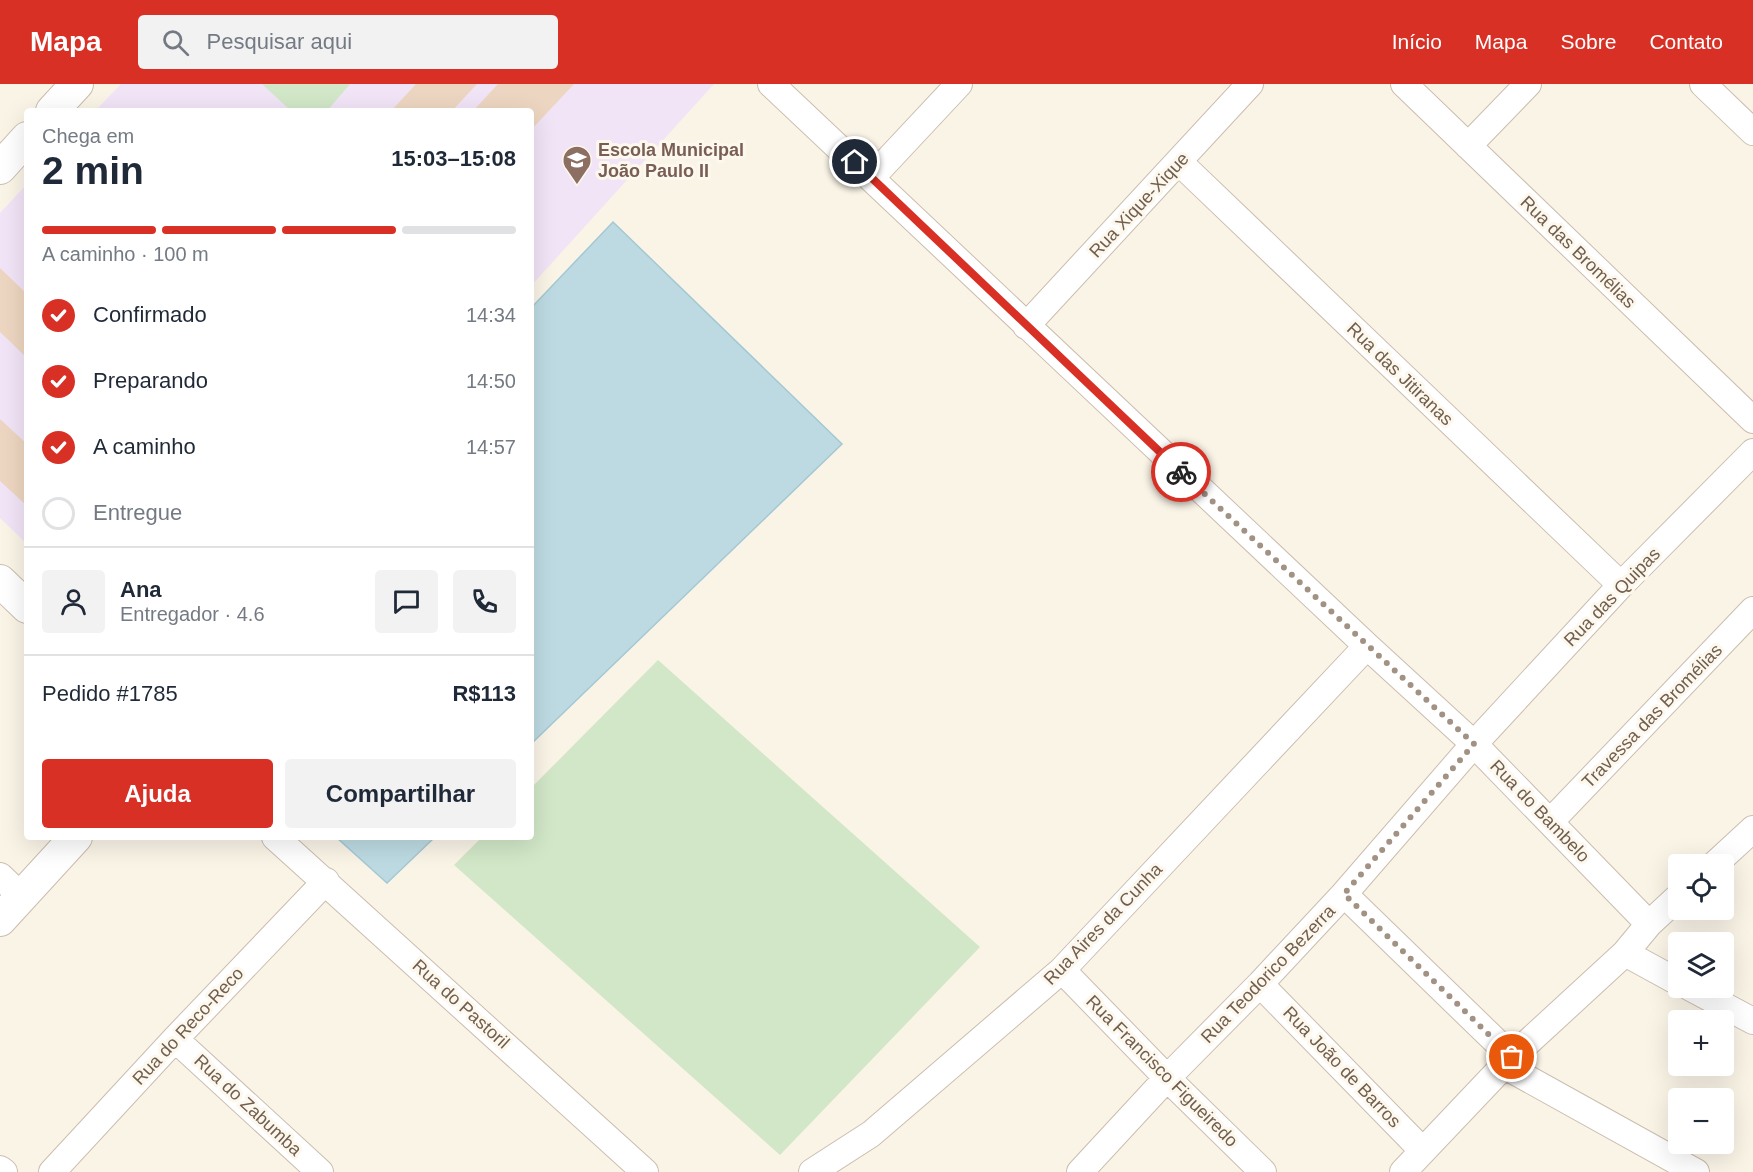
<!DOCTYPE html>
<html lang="pt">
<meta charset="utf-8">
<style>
:root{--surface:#fff;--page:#f2f2f3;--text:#1f2937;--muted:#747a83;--line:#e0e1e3;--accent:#d93025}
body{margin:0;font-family:Helvetica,sans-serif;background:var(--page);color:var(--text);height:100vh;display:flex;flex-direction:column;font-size:22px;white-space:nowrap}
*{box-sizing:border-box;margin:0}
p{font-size:20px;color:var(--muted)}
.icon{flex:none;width:33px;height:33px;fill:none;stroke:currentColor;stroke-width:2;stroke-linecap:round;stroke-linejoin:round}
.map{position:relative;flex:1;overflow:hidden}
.drawer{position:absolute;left:24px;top:24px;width:510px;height:732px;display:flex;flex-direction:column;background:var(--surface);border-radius:6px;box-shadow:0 6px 24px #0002}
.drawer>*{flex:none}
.buttons{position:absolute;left:1668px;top:770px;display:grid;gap:12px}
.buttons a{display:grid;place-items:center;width:66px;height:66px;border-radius:6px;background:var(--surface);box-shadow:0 6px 24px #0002;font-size:30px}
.pin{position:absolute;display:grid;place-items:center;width:51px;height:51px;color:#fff;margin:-26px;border:3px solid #fff;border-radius:50%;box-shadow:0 2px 6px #0007}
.courier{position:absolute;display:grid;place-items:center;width:60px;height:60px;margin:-30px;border:4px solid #d93025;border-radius:50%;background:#fff;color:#222;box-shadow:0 2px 8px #0007}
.headline em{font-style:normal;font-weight:700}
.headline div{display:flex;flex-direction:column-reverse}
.headline{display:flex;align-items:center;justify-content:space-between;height:102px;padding:0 18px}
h1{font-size:39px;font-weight:700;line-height:45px}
.bar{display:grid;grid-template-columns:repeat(4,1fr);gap:9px 6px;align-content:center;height:72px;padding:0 18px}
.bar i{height:8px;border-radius:4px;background:var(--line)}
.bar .on{background:var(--accent)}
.bar p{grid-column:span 4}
.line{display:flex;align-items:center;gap:15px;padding:0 18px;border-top:2px solid var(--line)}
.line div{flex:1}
.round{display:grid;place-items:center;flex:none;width:63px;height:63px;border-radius:6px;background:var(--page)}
ol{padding:0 18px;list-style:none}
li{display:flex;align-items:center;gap:18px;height:66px}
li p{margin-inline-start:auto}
li .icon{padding:6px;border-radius:50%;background:var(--accent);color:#fff;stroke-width:4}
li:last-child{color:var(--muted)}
li i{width:33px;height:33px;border:3px solid var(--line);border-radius:50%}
.cta{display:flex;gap:12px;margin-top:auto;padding:12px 18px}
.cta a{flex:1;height:69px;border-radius:6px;background:var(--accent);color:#fff;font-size:24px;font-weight:700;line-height:69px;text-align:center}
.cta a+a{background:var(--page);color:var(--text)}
header{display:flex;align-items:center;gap:36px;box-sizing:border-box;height:84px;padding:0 30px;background:var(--accent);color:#fff}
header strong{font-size:28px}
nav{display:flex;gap:33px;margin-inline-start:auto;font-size:21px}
.search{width:420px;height:54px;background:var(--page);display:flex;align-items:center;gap:15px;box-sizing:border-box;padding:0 21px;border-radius:6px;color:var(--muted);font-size:22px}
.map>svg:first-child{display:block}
.education{fill:#f1e4f7}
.green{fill:#d1e7c7}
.water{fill:#bddae2;stroke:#a4c8d3;stroke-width:1.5}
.building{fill:#edd6c1}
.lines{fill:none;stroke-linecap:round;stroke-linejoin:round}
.minor-casing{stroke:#cbbdae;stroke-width:28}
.tertiary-casing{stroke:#cbbdae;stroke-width:34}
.minor{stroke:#fff;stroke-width:26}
.tertiary{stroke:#fff;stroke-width:32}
.done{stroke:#a29284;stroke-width:6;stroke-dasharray:0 10.8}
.route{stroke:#d93025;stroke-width:8}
.labels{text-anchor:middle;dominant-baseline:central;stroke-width:6;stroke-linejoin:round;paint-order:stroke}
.education-label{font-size:18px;font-weight:bold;fill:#785e54;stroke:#fdf8ed;text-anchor:start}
.street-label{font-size:18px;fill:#725e4e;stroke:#fdf8ed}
</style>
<header>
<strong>Mapa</strong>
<div class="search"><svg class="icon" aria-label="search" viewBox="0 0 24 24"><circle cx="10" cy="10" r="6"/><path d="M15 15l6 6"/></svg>Pesquisar aqui</div>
<nav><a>Início</a><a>Mapa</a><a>Sobre</a><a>Contato</a></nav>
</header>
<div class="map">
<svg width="1753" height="1088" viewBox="0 0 1753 1088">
<rect width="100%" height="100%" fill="#faf4e7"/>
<path class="education" d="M121,0H714L531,202V27H95Z
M27,100V460L0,434V129Z"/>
<path class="green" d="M262,0H350L327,27H291Z
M658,576L980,863L780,1071L454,781L482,753H531V704Z"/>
<path class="water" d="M613,138L842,360L531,660V224Z
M336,753H435L387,799Z"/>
<path class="building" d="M416,0H477L452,27H391Z
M498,0H574L531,46V27H473Z
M0,184L27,210V274L0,248Z
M0,335L27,360V422L0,397Z"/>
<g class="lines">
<g class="minor-casing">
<path id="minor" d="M771,0L1367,562L1474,660L1649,840
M1404,0L1753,336
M1703,0L1753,48
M1468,62L1528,0
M1179,78L1621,501
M872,93L959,0
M1026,242L1250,0
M1551,737L1753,526
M275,753L645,1088
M1715,780L1753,745
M0,792L22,813
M1344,810L1512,973
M1625,869L1678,898
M1062,886L1167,994L1263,1088
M1260,900L1423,1067
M1689,903L1753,937
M175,955L320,1088
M1505,982L1696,1088
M0,1085L4,1088
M52,1088L175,955L326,797
M812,1088L871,1050L1062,886L1367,562
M1080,1088L1167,994L1260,900L1344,810L1474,660L1621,501L1753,368
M1403,1088L1512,973L1625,869L1649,840L1678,813"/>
</g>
<g class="tertiary-casing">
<path id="tertiary" d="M52,27L77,0
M0,84L27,54
M0,497L27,523
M0,836L76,753"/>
</g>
<use href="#minor" class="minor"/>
<use href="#tertiary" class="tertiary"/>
</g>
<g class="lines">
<path class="done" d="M1181,388L1474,660L1344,810L1512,973"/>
<path class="route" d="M855,78L1181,388"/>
</g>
<defs>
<g id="school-pin" transform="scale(1.5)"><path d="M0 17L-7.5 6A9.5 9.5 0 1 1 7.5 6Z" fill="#8d6e63" stroke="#fdf8ed"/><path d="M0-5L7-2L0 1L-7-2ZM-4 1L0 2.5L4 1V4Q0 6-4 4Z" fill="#fff"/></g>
</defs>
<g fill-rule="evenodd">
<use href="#school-pin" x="577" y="76"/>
</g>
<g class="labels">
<g class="education-label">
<text x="598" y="66">Escola Municipal<tspan x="598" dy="21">João Paulo II</tspan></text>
</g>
<g class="street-label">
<text transform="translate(1139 121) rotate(-47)">Rua Xique-Xique</text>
<text transform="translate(1578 168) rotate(44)">Rua das Bromélias</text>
<text transform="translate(1400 290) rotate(44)">Rua das Jitiranas</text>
<text transform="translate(1612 513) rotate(-46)">Rua das Quipas</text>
<text transform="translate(1652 632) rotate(-46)">Travessa das Bromélias</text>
<text transform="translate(1540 727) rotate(46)">Rua do Bambelo</text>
<text transform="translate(1103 840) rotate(-46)">Rua Aires da Cunha</text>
<text transform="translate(1268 890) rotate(-46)">Rua Teodorico Bezerra</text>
<text transform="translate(461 920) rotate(42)">Rua do Pastoril</text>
<text transform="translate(188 942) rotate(-47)">Rua do Reco-Reco</text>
<text transform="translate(1342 983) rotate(46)">Rua João de Barros</text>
<text transform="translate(1162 987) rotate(45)">Rua Francisco Figueiredo</text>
<text transform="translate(248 1021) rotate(43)">Rua do Zabumba</text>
</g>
</g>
</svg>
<div class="buttons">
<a><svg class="icon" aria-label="locate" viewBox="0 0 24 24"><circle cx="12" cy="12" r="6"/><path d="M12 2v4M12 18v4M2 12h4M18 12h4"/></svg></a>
<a><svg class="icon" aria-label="layers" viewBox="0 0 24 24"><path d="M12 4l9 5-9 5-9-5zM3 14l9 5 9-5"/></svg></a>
<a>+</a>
<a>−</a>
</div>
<div class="pin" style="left:1512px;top:973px;background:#ea580c"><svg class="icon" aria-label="bag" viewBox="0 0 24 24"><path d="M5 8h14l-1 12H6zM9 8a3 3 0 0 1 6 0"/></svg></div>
<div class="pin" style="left:855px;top:78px;background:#1f2937"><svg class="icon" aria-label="home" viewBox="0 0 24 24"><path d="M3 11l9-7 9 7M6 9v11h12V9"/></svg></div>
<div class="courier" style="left:1181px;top:388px"><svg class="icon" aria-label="bike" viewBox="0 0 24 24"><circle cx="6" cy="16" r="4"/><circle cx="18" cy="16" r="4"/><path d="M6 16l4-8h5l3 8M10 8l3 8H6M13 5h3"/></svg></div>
<section class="drawer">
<div class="headline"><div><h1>2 min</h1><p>Chega em</p></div><em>15:03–15:08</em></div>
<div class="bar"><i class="on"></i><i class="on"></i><i class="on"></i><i></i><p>A caminho · 100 m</p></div>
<ol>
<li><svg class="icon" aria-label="check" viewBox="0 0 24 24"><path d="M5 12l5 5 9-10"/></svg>Confirmado<p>14:34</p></li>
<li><svg class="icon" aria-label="check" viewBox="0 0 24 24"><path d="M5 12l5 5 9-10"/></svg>Preparando<p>14:50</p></li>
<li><svg class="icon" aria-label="check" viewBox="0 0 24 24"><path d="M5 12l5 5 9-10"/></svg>A caminho<p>14:57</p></li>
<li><i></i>Entregue</li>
</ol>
<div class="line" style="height:108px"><a class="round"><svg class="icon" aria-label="person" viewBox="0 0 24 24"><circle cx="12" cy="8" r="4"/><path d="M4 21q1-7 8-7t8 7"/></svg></a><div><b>Ana</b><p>Entregador · 4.6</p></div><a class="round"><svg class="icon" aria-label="chat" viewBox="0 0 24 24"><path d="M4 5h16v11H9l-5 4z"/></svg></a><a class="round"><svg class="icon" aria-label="phone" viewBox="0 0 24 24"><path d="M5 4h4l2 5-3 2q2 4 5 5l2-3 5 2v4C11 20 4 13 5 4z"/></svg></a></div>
<div class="line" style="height:78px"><div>Pedido #1785</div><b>R$113</b></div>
<div class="cta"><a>Ajuda</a><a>Compartilhar</a></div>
</section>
</div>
